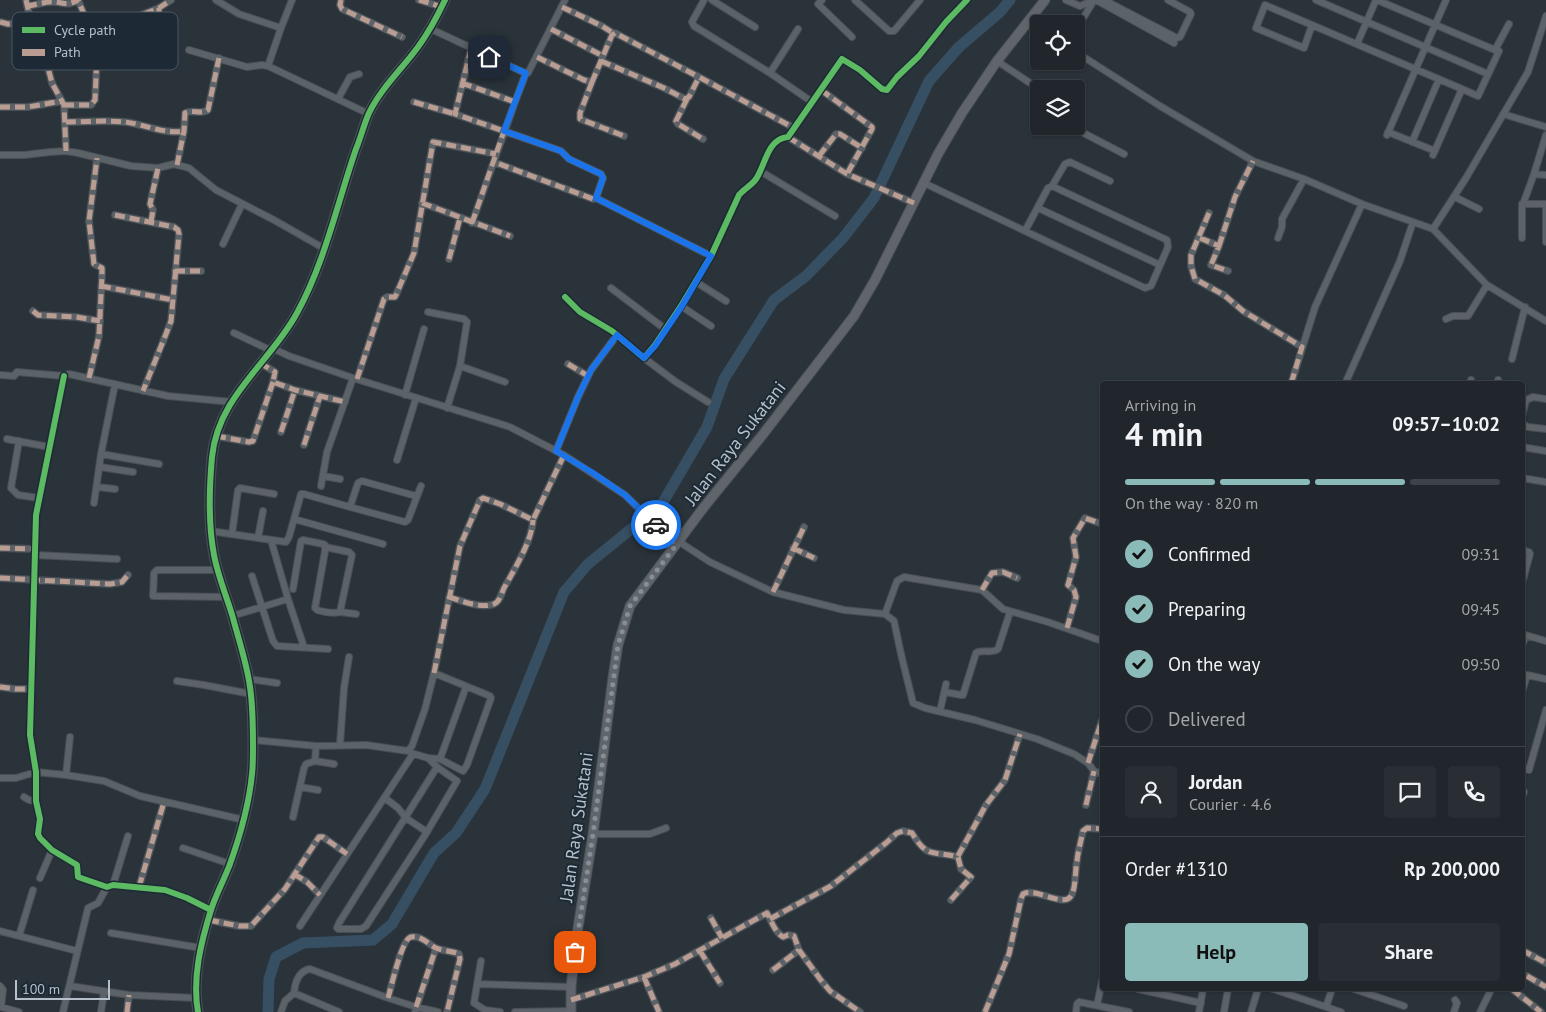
<!DOCTYPE html>
<meta charset="utf-8">
<style>
:root{--surface:#20262c;--page:#282e34;--text:#f1f3f6;--muted:#a2a5a9;--line:#3d4348;--accent:#8bbbb9}
body{margin:0;font-family:"PT Sans",sans-serif;background:var(--page);color:var(--text);height:100vh;display:flex;flex-direction:column;font-size:19px;white-space:nowrap}
*{box-sizing:border-box;margin:0}
p{font-size:16px;color:var(--muted)}
.icon{flex:none;width:28px;height:28px;fill:none;stroke:currentColor;stroke-width:2;stroke-linecap:round;stroke-linejoin:round}
.map{position:relative;flex:1;overflow:hidden}
.drawer{position:absolute;left:1100px;top:381px;width:425px;height:610px;display:flex;flex-direction:column;background:var(--surface);border-radius:5px;box-shadow:0 1px 4px #0004,0 0 0 1px var(--line)}
.drawer>*{flex:none}
.controls{position:absolute;left:1030px;top:15px;display:grid;gap:10px}
.controls a{display:grid;place-items:center;width:55px;height:55px;border-radius:5px;background:var(--surface);box-shadow:0 1px 4px #0004,0 0 0 1px var(--line);font-size:25px}
.scale{position:absolute;left:15px;bottom:12px;width:95px;box-sizing:border-box;padding-left:5px;border:2px solid #b5c0ca;border-top:0;font-size:14px;line-height:18px;white-space:nowrap;color:#b5c0ca;-webkit-text-stroke:4px #1d2a35;paint-order:stroke}
.pin{position:absolute;display:grid;place-items:center;width:42px;height:42px;color:#fff;margin:-21px;border-radius:10px;box-shadow:0 2px 8px #0006}
.courier{position:absolute;display:grid;place-items:center;width:50px;height:50px;margin:-25px;border:4px solid #1a73e8;border-radius:50%;background:#fff;color:#222;box-shadow:0 1px 6px #0007}
.head em{font-style:normal;font-weight:600}
.head div{display:flex;flex-direction:column-reverse}
.head{display:flex;align-items:center;justify-content:space-between;height:85px;padding:0 25px}
h1{font-size:32px;font-weight:600;line-height:38px}
.bar{display:grid;grid-template-columns:repeat(4,1fr);gap:8px 5px;align-content:center;height:60px;padding:0 25px}
.bar i{height:6px;border-radius:4px;background:var(--line)}
.bar .on{background:var(--accent)}
.bar p{grid-column:span 4}
.line{display:flex;align-items:center;gap:12px;padding:0 25px;border-top:1px solid var(--line)}
.line div{flex:1}
.round{display:grid;place-items:center;flex:none;width:52px;height:52px;border-radius:5px;background:var(--page)}
ol{padding:0 25px;list-style:none}
li{display:flex;align-items:center;gap:15px;height:55px}
li p{margin-inline-start:auto}
li .icon{padding:5px;border-radius:50%;background:var(--accent);color:#111;stroke-width:4}
li:last-child{color:var(--muted)}
li i{width:28px;height:28px;border:2px solid var(--line);border-radius:50%}
.button{display:flex;gap:10px;margin-top:auto;padding:10px 25px}
.button a{flex:1;height:58px;border-radius:5px;background:var(--accent);color:#111;font-size:20px;font-weight:600;line-height:58px;text-align:center}
.button a+a{background:var(--page);color:var(--text)}
.map>svg:first-child{display:block}
.lines{fill:none;stroke-linecap:round;stroke-linejoin:round}
.river{stroke:#374f63;stroke-width:11}
.street-casing{stroke:#494f54;stroke-width:8}
.secondary-casing{stroke:#494f54;stroke-width:11}
.street{stroke:#5b6268;stroke-width:6}
.secondary{stroke:#60656c;stroke-width:9}
.quiet{stroke:#b99d93;stroke-width:5;stroke-dasharray:10 5;stroke-linecap:butt}
.cycleway-casing{stroke:#1d2a35;stroke-width:9}
.cycleway{stroke:#5cba63;stroke-width:6}
.done{stroke:#848f98;stroke-width:5;stroke-dasharray:0 9}
.route{stroke:#1a73e8;stroke-width:6}
.labels{text-anchor:middle;dominant-baseline:central;stroke-width:4;stroke-linejoin:round;paint-order:stroke}
.street-label{font-size:18px;fill:#b5c0ca;stroke:#1d2a35}
.key{fill:#1d2a35;stroke:#4b5762;stroke-width:1}
.key-label{font-size:14px;fill:#b5c0ca}
</style>
<div class="map">
<svg width="1546" height="1012" viewBox="0 0 1546 1012">
<rect width="100%" height="100%" fill="#2a333a"/>
<g class="lines">
<path class="river" d="M268,1012L269,979L276,957L303,943L373,940L392,924L434,853L456,833L485,789L564,592L588,564L662,504L707,427L724,379L774,300L806,276L843,238L874,198L929,81L959,47L1000,12L1010,0"/>
<g class="street-casing">
<path id="street" d="M26,0L31,22L41,41L52,83L64,105L66,151
M216,0L239,14L281,28L268,66
M341,0L340,5L342,9L402,37
M419,0L442,7
M704,0L692,22L694,26L770,73L812,102
M712,0L755,27
M822,0L818,4L852,37
M855,0L889,31H894L920,0
M1066,0L1080,6L1094,0
M1096,0L1174,43
M1104,0L1177,38L1180,37L1191,14L1190,12L1168,0
M1316,0L1488,74
M1377,0L1495,50
M27,6C36,5 47,1 55,2C66,3 67,6 78,0
M562,7L602,26L613,33
M1030,19L1039,26
M1082,20L1093,2
M0,22L8,24L31,22
M1312,25L1304,48L1256,28L1265,5L1462,89L1433,155
M281,28L292,0
M431,29L525,73H528L565,0
M551,29L603,56L612,35L615,33L699,77
M92,33L113,28H129L132,26L136,17L159,8L171,0
M157,43L159,8
M1357,44L1376,0
M471,49L455,114L561,151L569,159L601,174L603,178L596,198L593,199L494,162
M189,50L247,67L262,65L268,66L369,114
M1076,52L1160,106L1253,161L1304,179L1362,204L1433,229L1487,285L1546,321
M537,57L584,80L592,82L602,59
M47,60L97,56
M601,61L664,88L685,99L689,97L699,77L794,128
M997,61L1039,89
M770,73L798,29
M592,82L580,113V119L624,136
M462,83L515,102
M1462,89L1478,96L1499,51L1495,50L1509,24
M821,90L872,127V129L847,174
M338,99L350,77L359,74
M687,99L676,121L678,124L703,139
M414,102L455,114
M64,105H91L95,100L97,56L92,33L78,0
M0,107H28L62,101
M1503,114L1546,127
M66,122C85,122 106,120 125,122C143,124 167,135 184,131
M1070,126L1124,154
M1388,132L1435,151
M1387,135L1446,0
M788,137L847,174L914,203
M1412,142L1439,79
M0,155H24L50,152L66,151L78,153L131,166L158,168L174,164L189,168L216,190L274,220L325,249
M819,156L836,134H840L862,148
M177,165L184,131L185,113C192,109 201,115 208,110L219,58
M760,171L835,216
M1534,174L1546,175
M924,183L1145,288L1151,286L1168,247L1167,240L1052,186L1048,188L1025,231
M1052,186L1065,164L1070,162L1110,181
M1455,197L1479,209
M596,198L711,256
M422,203L510,236
M1522,204H1546
M1546,204V242
M1038,208L1160,265
M1209,213L1191,255V266L1195,279L1224,295L1243,311L1302,347
M115,215L174,227L178,230L179,234L171,321L166,334L143,391
M151,222L153,210L150,204L158,168
M472,223L515,102L526,73
M1433,229L1466,178L1528,72L1546,16
M1200,238L1219,246L1211,265L1228,271
M1278,238L1282,227V219L1304,179
M1522,238V207L1534,174L1546,135
M223,244L242,204
M1219,246L1235,197L1253,161
M449,259L460,218
M175,271H201
M696,282L726,301
M101,286L173,300
M611,288L665,329
M565,297L580,312L612,331L644,358L655,345L681,306L711,256L739,195C744,189 752,185 756,179C766,164 767,139 788,137L842,59L860,70L882,89L887,90L897,77L919,56L946,22L967,0
M681,306L711,326
M33,311L38,315L76,317L100,321
M428,312L464,319L467,322L460,366L447,408
M1446,319L1453,316H1468L1487,285
M234,333L270,350
M272,348L289,356L353,378L510,427L564,455L625,495L676,545
M644,358L676,382L708,402
M1512,359L1525,307
M260,363L275,372L273,382L295,390L345,402
M568,364L588,376
M460,366L505,382
M0,375L14,376L17,372L64,376L69,374L168,396L232,402
M64,376L36,515L30,735L36,772V801L40,819L38,834L40,838L52,850L77,865L78,877L107,887L113,885L165,890L187,898L211,910
M89,378L99,336L102,275V268L94,264L89,221L97,158
M357,379L384,299L387,297H395L396,295L414,253L433,142L496,154
M1291,384L1315,307L1362,204
M1345,384L1400,261L1413,222
M1470,384L1471,380
M1497,384L1498,380
M405,395L424,329
M1522,416L1526,400L1533,397L1546,399
M1522,424L1528,427L1546,429
M281,432L295,390
M216,436L249,442L253,441L273,382
M7,439L49,447
M19,441L11,488L18,495L39,498
M304,445L320,396
M1522,447L1546,451
M556,451L578,397L591,370L617,335
M101,454L159,464
M397,460L416,398
M100,467L133,472
M323,476L340,479
M1522,478L1546,482
M321,486L327,452L353,378
M97,487L115,489
M94,503L101,454L115,384
M350,507L405,522L408,520L421,486
M294,519L383,544
M210,531L286,542L289,537L301,494H304L350,507L358,483L362,481L416,496
M232,534L238,490L240,488L274,494
M258,538L263,511
M271,540L288,599L304,647
M678,541L710,562L773,592L844,610L885,614L894,621L901,654L913,703L925,708L975,720L1037,739L1074,754L1088,763L1094,771L1102,774
M0,548L35,549
M793,548L814,558
M1522,550L1529,552L1530,554L1522,583
M35,555L117,559
M217,570H157L154,573L153,596L226,597
M252,576L273,641L277,646L328,649
M0,578L110,584L122,582L128,575
M293,589L301,541L303,540L323,544L325,545V551L315,608L317,610C324,612 333,614 340,612L352,555L349,552L325,547
M982,590L992,573L1003,572L1017,578
M773,592L804,527
M449,597C462,601 481,609 494,604C500,602 502,592 504,588C514,570 532,541 533,520
M340,612L356,614
M885,614L897,581L904,577L982,590L1003,609L1048,622L1102,641
M232,616L288,599
M1067,628L1076,597L1074,590L1068,585L1076,557L1073,538L1085,518L1102,524
M1522,634L1546,641
M1522,646L1526,635
M1522,674L1527,675L1522,692
M1527,675L1546,679
M248,679L277,683
M177,681L204,685L251,694
M0,687L15,689H31
M945,692L961,695H963L976,653C982,649 992,654 998,649L1010,612
M940,711L946,684
M253,740L316,746L366,745L408,751L412,746L425,709L434,673L460,546L480,500L483,498L500,504L533,520L564,455
M340,744L344,688L349,657
M411,753L428,758L440,759L463,771L467,765L491,698L490,696L434,673
M428,758L437,767L339,923L337,928L338,929H361L366,926L427,832L457,781L437,767
M440,759L466,687
M315,761L334,764
M1088,763L1102,720
M1522,768L1529,770L1546,710
M66,775L70,737
M0,778H16L36,772L66,775L104,781L140,796L244,820
M300,787L318,790
M1522,792H1524L1522,798
M24,797L29,800L36,801
M385,798L398,808L406,818L427,832
M1086,805L1094,771
M293,817L304,768L306,764L315,761L316,746
M593,834H650L666,828
M183,848L230,864
M958,856L986,805L1005,780L1020,734
M294,874L307,882L320,895
M40,878L52,850
M113,885L128,836
M139,887L164,802
M711,918L722,938
M770,919L831,886L886,843L897,833L903,831L912,833C928,860 933,850 958,857L961,869L971,877L951,900
M209,920L239,926H251L285,889L319,837H323L347,854
M300,926L413,754
M0,931L77,951
M111,933L201,948
M19,936L33,890
M1522,950L1546,963
M700,951L720,983
M481,961L474,1003L485,1010L500,1012
M773,970L799,950
M1527,976L1546,987
M644,977L659,1012
M477,984L571,987
M0,986L3,990L1,1007L19,1012
M70,986L129,995L196,998
M1138,989L1201,1003
M1273,989L1341,1012
M1354,989L1404,1006
M1512,989L1541,1012
M294,993C295,982 299,971 310,969L388,998L416,1007L438,1012
M388,998C391,988 402,938 411,937C421,935 428,944 436,948C443,951 452,951 459,954L460,959L447,1012
M571,1000L644,977L675,964L767,913C772,922 774,931 783,937L788,935L794,936L799,950L820,979L830,991L860,1012
M1097,1005L1102,981
M1326,1007L1332,989
M63,1012L88,908L98,903L107,887
M101,1012L104,992
M127,1012L129,995
M281,1012L285,1001L294,993L339,1012
M415,1012L436,948
M515,1012L571,1011
M985,1012L1009,954L1021,899L1023,894C1035,887 1064,908 1071,896C1076,889 1075,870 1077,861C1078,851 1081,841 1083,831L1087,828L1102,829
M1076,1012L1077,1004L1079,1002L1129,1012
M1199,1012L1203,989
M1224,1012L1228,989
M1251,1012L1258,989
M1454,1012L1457,1003L1455,1000
M1480,1012L1491,990L1489,989"/>
</g>
<g class="secondary-casing">
<path id="secondary" d="M198,1012C192,978 201,942 211,910C216,894 224,880 230,864C240,836 249,805 252,774C253,766 253,756 253,747C253,727 253,707 250,687C247,664 239,641 233,618C227,597 218,577 214,555C208,523 209,490 212,457C218,396 270,363 297,313C325,262 337,204 356,149C361,137 364,124 369,113C381,88 402,69 418,47C429,32 437,17 445,0
M571,1012V987L577,934L593,834L613,677L618,645L630,606L704,507L764,433L854,316L875,280L938,154L962,113L997,61L1045,0"/>
</g>
<use href="#street" class="street"/>
<use href="#secondary" class="secondary"/>
<path class="quiet" d="M26,0L31,22L41,41L52,83L64,105L66,151
M341,0L340,5L342,9L402,37
M419,0L442,7
M27,6C36,5 47,1 55,2C66,3 67,6 78,0
M562,7L602,26L613,33
M0,22L8,24L31,22
M551,29L603,56L612,35L615,33L699,77
M92,33L113,28H129L132,26L136,17L159,8L171,0
M157,43L159,8
M471,49L455,114L561,151L569,159L601,174L603,178L596,198L593,199L494,162
M537,57L584,80L592,82L603,56
M47,60L97,56
M601,61L664,88L685,99L689,97L699,77L794,128
M592,82L580,113V119L624,136
M462,83L515,102
M821,90L872,127V129L847,174
M687,99L676,121L678,124L703,139
M414,102L455,114
M64,105H91L95,100L97,56L92,33L78,0
M0,107H28L62,101
M66,122C85,122 106,120 125,122C143,124 167,135 184,131
M788,137L847,174L914,203
M819,156L836,134H840L862,148
M177,165L184,131L185,113C192,109 201,115 208,110L219,58
M596,198L711,256
M422,203L510,236
M1209,213L1191,255V266L1195,279L1224,295L1243,311L1302,347L1291,384
M115,215L174,227L178,230L179,234L171,321L166,334L143,391
M151,222L153,210L150,204L158,168
M472,223L504,131
M1200,238L1219,246L1211,265L1228,271
M1219,246L1235,197L1253,161
M449,259L460,218
M175,271H201
M101,286L173,300
M33,311L38,315L76,317L100,321
M260,363L275,372L273,382L295,390L345,402
M568,364L588,376
M89,378L99,336L102,275V268L94,264L89,221L97,158
M357,379L384,299L387,297H395L396,295L414,253L433,142L496,154
M281,432L295,390
M216,436L249,442L253,441L273,382
M304,445L320,396
M556,451L578,397L591,370L617,335
M0,548L35,549
M793,548L814,558
M0,578L110,584L122,582L128,575
M982,590L992,573L1003,572L1017,578
M773,592L804,527
M449,597C462,601 481,609 494,604C500,602 502,592 504,588C514,570 532,541 533,520
M1067,628L1076,597L1074,590L1068,585L1076,557L1073,538L1085,518L1102,524
M434,673L460,546L480,500L483,498L500,504L533,520L564,455
M0,687L15,689H31
M1088,763L1102,720
M1086,805L1094,771
M958,856L986,805L1005,780L1020,734
M294,874L307,882L320,895
M139,887L164,802
M711,918L722,938
M770,919L831,886L886,843L897,833L903,831L912,833C928,860 933,850 958,857L961,869L971,877L951,900
M209,920L239,926H251L285,889L319,837H323L347,854
M1522,950L1546,963
M700,951L720,983
M773,970L799,950
M1527,976L1546,987
M644,977L659,1012
M1512,989L1541,1012
M388,998C391,988 402,938 411,937C421,935 428,944 436,948C443,951 452,951 459,954L460,959L447,1012
M571,1000L644,977L675,964L767,913C772,922 774,931 783,937L788,935L794,936L799,950L820,979L830,991L860,1012
M416,1007L436,948
M127,1012L129,995
M985,1012L1009,954L1021,899L1023,894C1035,887 1064,908 1071,896C1076,889 1075,870 1077,861C1078,851 1081,841 1083,831L1087,828L1102,829"/>
<g class="cycleway-casing">
<path id="cycleway" d="M565,297L580,312L612,331L644,358L655,345L681,306L711,256L739,195C744,189 752,185 756,179C766,164 767,139 788,137L842,59L860,70L882,89L887,90L897,77L919,56L946,22L967,0
M64,376L36,515L30,735L36,772V801L40,819L38,834L40,838L52,850L77,865L78,877L107,887L113,885L165,890L187,898L211,910
M198,1012C192,978 201,942 211,910C216,894 224,880 230,864C240,836 249,805 252,774C253,766 253,756 253,747C253,727 253,707 250,687C247,664 239,641 233,618C227,597 218,577 214,555C208,523 209,490 212,457C218,396 270,363 297,313C325,262 337,204 356,149C361,137 364,124 369,113C381,88 402,69 418,47C429,32 437,17 445,0"/>
</g>
<use href="#cycleway" class="cycleway"/>
</g>
<g class="lines">
<path class="done" d="M575,952L593,834L618,645L630,606L676,545L656,525"/>
<path class="route" d="M489,57L526,73L504,131L561,151L569,159L601,174L603,178L596,198L711,256L682,306L655,346L644,358L617,335L591,370L578,397L556,451L593,473L625,495L656,525"/>
</g>
<g class="labels">
<g class="street-label">
<text transform="translate(735 443) rotate(-52)">Jalan Raya Sukatani</text>
<text transform="translate(576 827) rotate(-82)">Jalan Raya Sukatani</text>
</g>
</g>
<rect x="12" y="12" width="166" height="58" rx="8" class="key"/>
<rect x="22" y="27" width="23" height="6" fill="#5cba63"/>
<rect x="22" y="49" width="23" height="7" fill="#b99d93"/>
<g class="key-label">
<text x="54" y="35">Cycle path</text>
<text x="54" y="57">Path</text>
</g>
</svg>
<div class="controls">
<a><svg class="icon" aria-label="locate" viewBox="0 0 24 24"><circle cx="12" cy="12" r="6"/><path d="M12 2v4M12 18v4M2 12h4M18 12h4"/></svg></a>
<a><svg class="icon" aria-label="layers" viewBox="0 0 24 24"><path d="M12 4l9 5-9 5-9-5zM3 14l9 5 9-5"/></svg></a>
</div>
<div class="scale">100 m</div>
<div class="pin" style="left:575px;top:952px;background:#ea580c"><svg class="icon" aria-label="bag" viewBox="0 0 24 24"><path d="M5 8h14l-1 12H6zM9 8a3 3 0 0 1 6 0"/></svg></div>
<div class="pin" style="left:489px;top:57px;background:#1f2937"><svg class="icon" aria-label="home" viewBox="0 0 24 24"><path d="M3 11l9-7 9 7M6 9v11h12V9"/></svg></div>
<div class="courier" style="left:656px;top:525px"><svg class="icon" aria-label="car" viewBox="0 0 24 24"><path d="M5 17H2v-5l4-1 3-4h7l3 4 3 1v5h-3M9 17h6M6 11h13"/><circle cx="7" cy="17" r="2"/><circle cx="17" cy="17" r="2"/></svg></div>
<section class="drawer">
<div class="head"><div><h1>4 min</h1><p>Arriving in</p></div><em>09:57–10:02</em></div>
<div class="bar"><i class="on"></i><i class="on"></i><i class="on"></i><i></i><p>On the way · 820 m</p></div>
<ol>
<li><svg class="icon" aria-label="check" viewBox="0 0 24 24"><path d="M5 12l5 5 9-10"/></svg>Confirmed<p>09:31</p></li>
<li><svg class="icon" aria-label="check" viewBox="0 0 24 24"><path d="M5 12l5 5 9-10"/></svg>Preparing<p>09:45</p></li>
<li><svg class="icon" aria-label="check" viewBox="0 0 24 24"><path d="M5 12l5 5 9-10"/></svg>On the way<p>09:50</p></li>
<li><i></i>Delivered</li>
</ol>
<div class="line" style="height:90px"><a class="round"><svg class="icon" aria-label="person" viewBox="0 0 24 24"><circle cx="12" cy="8" r="4"/><path d="M4 21q1-7 8-7t8 7"/></svg></a><div><b>Jordan</b><p>Courier · 4.6</p></div><a class="round"><svg class="icon" aria-label="chat" viewBox="0 0 24 24"><path d="M4 5h16v11H9l-5 4z"/></svg></a><a class="round"><svg class="icon" aria-label="phone" viewBox="0 0 24 24"><path d="M5 4h4l2 5-3 2q2 4 5 5l2-3 5 2v4C11 20 4 13 5 4z"/></svg></a></div>
<div class="line" style="height:65px"><div>Order #1310</div><b>Rp 200,000</b></div>
<div class="button"><a>Help</a><a>Share</a></div>
</section>
</div>
